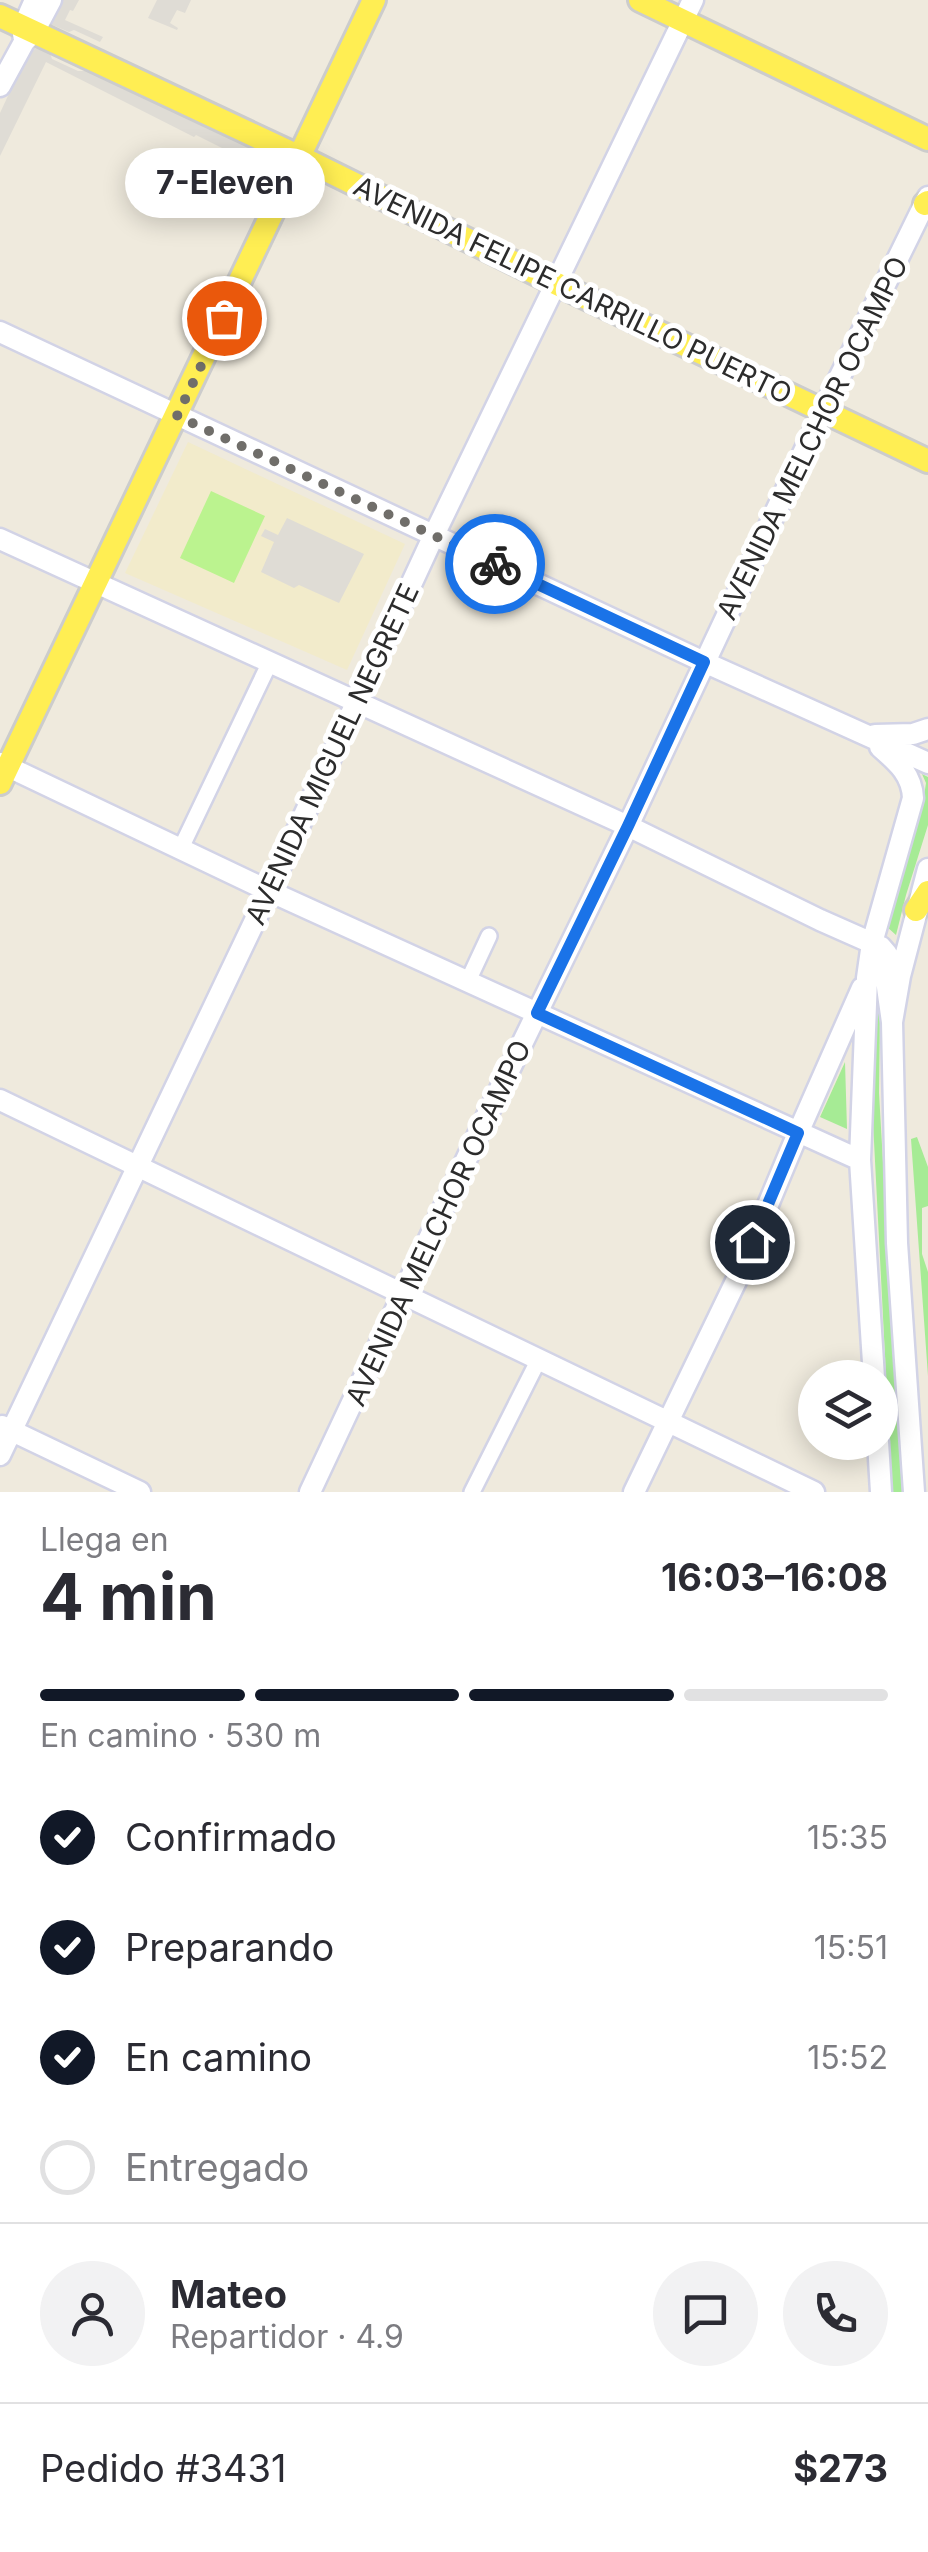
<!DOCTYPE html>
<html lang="es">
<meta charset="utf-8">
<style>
:root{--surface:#fff;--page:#f2f2f3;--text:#2b2b33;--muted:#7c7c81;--line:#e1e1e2;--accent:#111827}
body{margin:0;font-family:Inter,sans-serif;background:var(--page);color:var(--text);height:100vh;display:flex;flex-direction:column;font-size:38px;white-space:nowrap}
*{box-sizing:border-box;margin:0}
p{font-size:32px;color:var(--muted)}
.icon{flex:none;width:55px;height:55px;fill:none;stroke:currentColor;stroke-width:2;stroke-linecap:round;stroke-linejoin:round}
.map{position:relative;height:1492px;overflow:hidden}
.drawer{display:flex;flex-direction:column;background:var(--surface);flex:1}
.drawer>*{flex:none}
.buttons{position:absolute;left:798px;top:1360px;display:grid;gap:20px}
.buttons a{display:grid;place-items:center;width:100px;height:100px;border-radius:50%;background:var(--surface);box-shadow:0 5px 25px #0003;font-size:50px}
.pin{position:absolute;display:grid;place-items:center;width:85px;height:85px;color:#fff;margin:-42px;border:5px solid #fff;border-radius:50%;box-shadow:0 2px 10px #0007}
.courier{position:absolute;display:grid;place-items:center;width:100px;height:100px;margin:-50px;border:8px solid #1a73e8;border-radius:50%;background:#fff;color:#222;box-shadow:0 2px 12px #0007}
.bubble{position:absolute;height:70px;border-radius:35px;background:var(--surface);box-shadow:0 5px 25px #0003;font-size:32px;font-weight:700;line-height:70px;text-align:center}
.head em{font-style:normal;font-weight:700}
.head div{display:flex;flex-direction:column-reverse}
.head{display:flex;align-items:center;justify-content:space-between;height:170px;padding:0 40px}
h1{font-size:65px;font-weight:700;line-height:75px}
.bar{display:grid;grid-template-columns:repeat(4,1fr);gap:15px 10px;align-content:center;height:120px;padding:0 40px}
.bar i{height:12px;border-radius:8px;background:var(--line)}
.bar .current{background:var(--accent)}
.bar p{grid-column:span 4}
.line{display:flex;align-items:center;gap:25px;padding:0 40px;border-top:2px solid var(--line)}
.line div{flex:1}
.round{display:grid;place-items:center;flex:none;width:105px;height:105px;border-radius:52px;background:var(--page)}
ol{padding:0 40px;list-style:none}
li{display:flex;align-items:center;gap:30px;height:110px}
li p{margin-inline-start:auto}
li .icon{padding:10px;border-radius:50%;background:var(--accent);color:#fff;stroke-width:4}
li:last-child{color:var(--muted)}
li i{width:55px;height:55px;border:5px solid var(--line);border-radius:50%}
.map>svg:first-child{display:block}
.education{fill:#f2ebcb}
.green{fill:#a6eb95}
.pitch{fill:#bbf38f}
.plaza{fill:#dfdcd5}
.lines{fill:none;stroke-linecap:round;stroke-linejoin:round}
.street-casing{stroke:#d2d3e6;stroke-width:20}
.secondary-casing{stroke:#d2d3e6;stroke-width:25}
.primary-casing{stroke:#ccc;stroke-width:28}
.street{stroke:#fff;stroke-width:15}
.secondary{stroke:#fff;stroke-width:20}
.primary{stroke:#ffee53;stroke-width:22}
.done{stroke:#706e6a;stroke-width:10;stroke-dasharray:0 18}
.route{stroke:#1a73e8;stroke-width:12}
.labels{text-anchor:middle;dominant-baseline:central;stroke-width:10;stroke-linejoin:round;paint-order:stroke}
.street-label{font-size:28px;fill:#2c2c2c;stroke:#fff}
</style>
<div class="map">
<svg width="928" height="1492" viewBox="0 0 928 1492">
<rect width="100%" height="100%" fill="#efeadd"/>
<path class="education" d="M188,442L405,544L347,670L125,573Z"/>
<path class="green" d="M922,774L928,777V825L906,895L896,935L886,926L894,892L922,809L926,783Z
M874,999H877L880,1014L879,1093L902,1492H892L873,1122L869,1095Z
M845,1062L847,1129L820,1117Z
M917,1137L928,1167V1206L922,1208V1254L928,1272V1376L911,1139Z"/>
<path class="pitch" d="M211,491L265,516L234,583L180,558Z"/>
<path class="plaza" d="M57,0H79L73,11L70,10L65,20L103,37L100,42L74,30L69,32L50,24L49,21Z
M157,0H191L185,13L177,10L170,23L178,28L177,30L148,18Z
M36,48L50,53L52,59L78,71H88L269,156L275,165V169L272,173L196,135L194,137L46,62L0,156V113L26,57Z
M287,518L364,554L339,603L299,585L294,588L261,572L274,542L261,536L265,529L278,535Z"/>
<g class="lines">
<g class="street-casing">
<path id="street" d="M181,848L270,662
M468,981L489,936
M472,1492L539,1359"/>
</g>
<g class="secondary-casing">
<path id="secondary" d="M23,35V27L35,0
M0,86L24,42L34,32L51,0
M0,332L704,662L928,763
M0,539L628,826L820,920L881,947L887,954L886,980L892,1022
M875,735L913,734L928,729
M0,763L269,891L860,1160
M0,1100L814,1492
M874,1378L860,1160L867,978L872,943L913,798C912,774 897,762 880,747
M2,1426L140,1492
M878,1442L881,1492
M0,1455L269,891L434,535L693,0
M310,1492L482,1126L628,826L823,411L928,197
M634,1492L737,1279L798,1133L862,988
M914,1492L897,1243L892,1022L900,976L928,869"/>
</g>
<g class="primary-casing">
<path id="primary" d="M640,0L928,139
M0,16L300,157L557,284L928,461
M925,204L928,202
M0,783L374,0
M916,910L928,892"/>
</g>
<use href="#street" class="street"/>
<use href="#secondary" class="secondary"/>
<use href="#primary" class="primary"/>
</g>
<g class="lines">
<path class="done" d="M224,318L177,416L495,564"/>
<path class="route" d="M495,564L704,662L628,826L537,1013L798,1133L752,1242"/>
</g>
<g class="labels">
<g class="street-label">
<text transform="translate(573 290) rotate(26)">AVENIDA FELIPE CARRILLO PUERTO</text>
<text transform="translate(812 438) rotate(-64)">AVENIDA MELCHOR OCAMPO</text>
<text transform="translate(332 754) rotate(-65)">AVENIDA MIGUEL NEGRETE</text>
<text transform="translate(438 1223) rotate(-65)">AVENIDA MELCHOR OCAMPO</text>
</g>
</g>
</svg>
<div class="buttons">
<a><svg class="icon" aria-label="layers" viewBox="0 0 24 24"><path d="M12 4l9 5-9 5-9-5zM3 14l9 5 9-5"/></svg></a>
</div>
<div class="pin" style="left:224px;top:318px;background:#ea580c"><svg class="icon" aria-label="bag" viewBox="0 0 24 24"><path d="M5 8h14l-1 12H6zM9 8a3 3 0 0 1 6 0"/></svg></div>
<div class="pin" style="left:752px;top:1242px;background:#1f2937"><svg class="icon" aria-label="home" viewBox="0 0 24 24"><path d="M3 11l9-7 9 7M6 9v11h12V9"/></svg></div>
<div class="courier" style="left:495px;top:564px"><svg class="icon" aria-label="bike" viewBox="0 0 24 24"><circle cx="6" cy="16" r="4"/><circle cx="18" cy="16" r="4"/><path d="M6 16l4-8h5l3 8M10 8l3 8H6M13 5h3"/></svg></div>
<div class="bubble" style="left:125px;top:148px;width:200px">7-Eleven</div>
</div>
<section class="drawer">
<div class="head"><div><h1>4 min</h1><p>Llega en</p></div><em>16:03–16:08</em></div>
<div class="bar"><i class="current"></i><i class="current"></i><i class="current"></i><i></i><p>En camino · 530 m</p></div>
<ol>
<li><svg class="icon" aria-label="check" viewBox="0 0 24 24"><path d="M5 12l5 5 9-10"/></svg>Confirmado<p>15:35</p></li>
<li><svg class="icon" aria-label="check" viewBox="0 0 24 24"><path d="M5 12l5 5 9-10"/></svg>Preparando<p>15:51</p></li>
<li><svg class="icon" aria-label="check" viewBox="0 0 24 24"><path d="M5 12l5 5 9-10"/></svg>En camino<p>15:52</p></li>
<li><i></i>Entregado</li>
</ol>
<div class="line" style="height:180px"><a class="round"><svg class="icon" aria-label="person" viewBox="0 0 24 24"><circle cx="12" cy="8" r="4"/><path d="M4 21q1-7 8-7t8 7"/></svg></a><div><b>Mateo</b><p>Repartidor · 4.9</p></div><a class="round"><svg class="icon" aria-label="chat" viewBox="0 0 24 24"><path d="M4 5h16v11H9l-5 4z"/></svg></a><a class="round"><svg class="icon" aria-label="phone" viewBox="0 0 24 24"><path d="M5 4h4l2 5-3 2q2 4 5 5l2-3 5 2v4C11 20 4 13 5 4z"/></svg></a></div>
<div class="line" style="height:130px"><div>Pedido #3431</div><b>$273</b></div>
</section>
